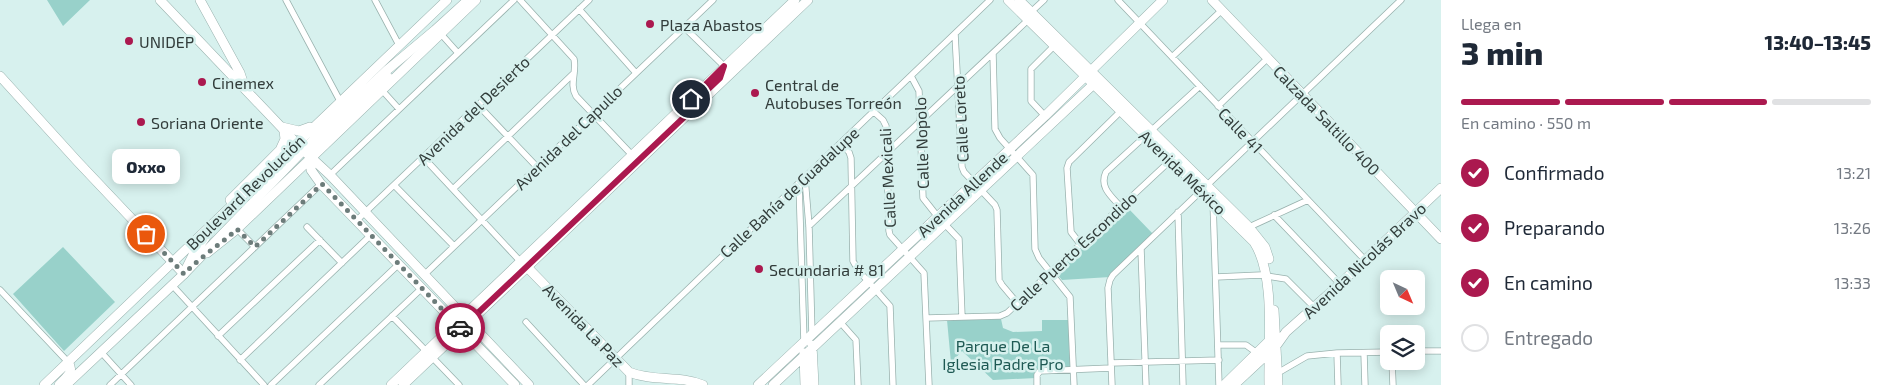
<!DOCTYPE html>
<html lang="es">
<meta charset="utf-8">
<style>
:root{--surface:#fff;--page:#f6f6f7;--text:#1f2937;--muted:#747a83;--line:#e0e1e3;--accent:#ab194f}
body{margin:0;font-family:"Exo 2",sans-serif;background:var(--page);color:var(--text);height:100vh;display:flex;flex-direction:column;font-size:19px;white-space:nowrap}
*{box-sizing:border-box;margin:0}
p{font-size:16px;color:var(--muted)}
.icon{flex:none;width:28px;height:28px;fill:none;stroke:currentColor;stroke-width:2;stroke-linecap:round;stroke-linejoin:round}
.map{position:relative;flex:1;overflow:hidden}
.details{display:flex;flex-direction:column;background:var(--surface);width:450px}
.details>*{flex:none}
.needle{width:32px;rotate:136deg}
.controls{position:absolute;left:1380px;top:270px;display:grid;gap:10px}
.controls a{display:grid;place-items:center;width:45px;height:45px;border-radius:8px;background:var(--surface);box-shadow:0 2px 12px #0003;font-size:25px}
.pin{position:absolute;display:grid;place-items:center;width:42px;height:42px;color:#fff;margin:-21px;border:2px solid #fff;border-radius:50%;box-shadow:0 1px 5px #0007}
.courier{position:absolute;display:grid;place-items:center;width:50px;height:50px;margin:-25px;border:4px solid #ab194f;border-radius:50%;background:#fff;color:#222;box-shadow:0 1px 6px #0007}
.bubble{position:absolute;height:35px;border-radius:8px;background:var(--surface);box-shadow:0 2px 12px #0003;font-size:16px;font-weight:800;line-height:35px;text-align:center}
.overview em{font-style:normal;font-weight:800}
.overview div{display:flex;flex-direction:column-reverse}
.overview{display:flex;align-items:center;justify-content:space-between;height:85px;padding:0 20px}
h1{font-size:32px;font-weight:800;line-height:38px}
.bar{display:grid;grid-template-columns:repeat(4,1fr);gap:8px 5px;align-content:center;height:60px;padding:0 20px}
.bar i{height:6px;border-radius:4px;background:var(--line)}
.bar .selected{background:var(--accent)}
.bar p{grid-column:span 4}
ol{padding:0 20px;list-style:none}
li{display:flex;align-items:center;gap:15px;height:55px}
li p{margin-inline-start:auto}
li .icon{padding:5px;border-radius:50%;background:var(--accent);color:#fff;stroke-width:4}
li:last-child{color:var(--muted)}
li i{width:28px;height:28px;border:2px solid var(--line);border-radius:50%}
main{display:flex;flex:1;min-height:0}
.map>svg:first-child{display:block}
.green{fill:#98d1ca}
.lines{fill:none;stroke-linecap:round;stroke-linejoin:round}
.street-casing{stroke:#99b2ae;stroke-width:7}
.secondary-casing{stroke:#99b2ae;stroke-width:10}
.primary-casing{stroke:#99b2ae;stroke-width:10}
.street{stroke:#fff;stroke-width:5.5}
.secondary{stroke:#fff;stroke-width:9}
.primary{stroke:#fff;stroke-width:9}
.done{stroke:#6c7c7a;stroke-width:5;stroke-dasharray:0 9}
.route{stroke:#ab194f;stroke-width:6}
.poi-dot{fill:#ab194f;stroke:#d7f1ee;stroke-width:2}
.labels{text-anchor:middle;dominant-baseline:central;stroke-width:5;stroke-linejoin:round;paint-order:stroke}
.poi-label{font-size:16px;fill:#323d3b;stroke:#d7f1ee;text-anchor:start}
.street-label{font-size:16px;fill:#323d3b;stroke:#d7f1ee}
.park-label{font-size:16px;fill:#1e5953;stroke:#d7f1ee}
</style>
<main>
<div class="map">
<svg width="1441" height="385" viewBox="0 0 1441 385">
<rect width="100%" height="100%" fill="#d7f1ee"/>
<path class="green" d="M47,0H90L63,26Z
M1126,206L1154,235L1110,277L1062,280L1056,273Z
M63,247L115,302L64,351L13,294Z
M1001,319L1003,328L1013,332L1042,331V320H1071L1073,369L1036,370V378L993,380L962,351L951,363L947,320Z"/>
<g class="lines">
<g class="street-casing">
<path id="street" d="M286,0L340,101
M375,0L399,45
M520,0L574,59C577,72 569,84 576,96L632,155
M1118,0L1365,260
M579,9L636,73
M684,27L724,66
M441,34L458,53
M955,34L962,167L964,172L995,205L997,210L999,280L1002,285L1018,304
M993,54L995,129L1000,138L1033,175L1035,249L1039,258L1070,297L1074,385
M1172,57L1222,10
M911,76L919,91L923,198L938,217L959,239L962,317
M380,88L399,109
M478,105L537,167
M1218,106L1268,58
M874,112L883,120L886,126L889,231L890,235L924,273L929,385
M1045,116L1031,101V69L1054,46
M841,144L849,152L851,158L853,261L858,270L890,306L893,385
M423,157L520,261
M330,175L514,0
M805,178L809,226L812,335
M799,184L804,342
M394,185L454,246
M453,189L574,73
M1213,202L1219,385
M1121,207C1111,196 1099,187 1106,172L1200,86
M1178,212L1183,385
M1274,215L1340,284
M357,220L589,0
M809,226L1028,20L1031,12L1044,0
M307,227L342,263
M1247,228L1308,200
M237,229L255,247
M1081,245L1071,232L1067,168L1069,162L1121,111
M1141,249L1146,385
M424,275L713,0
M1216,277L1261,275L1286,279L1314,307
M172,285L264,385
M0,290L68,362
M392,316L426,351
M927,318L1000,316L1007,313L1173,158
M526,322L584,385
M840,322L856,340L858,385
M218,336L320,240
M1218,345H1246L1257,353
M1416,351H1441
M101,352L131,385
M1337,353L1338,385
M1364,353L1365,385
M432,357L459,385
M240,360L371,235
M1392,361L1393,385
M1111,363L1219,360
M1276,374L1307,356L1337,353L1389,352
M110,385L321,184
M271,385L399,264
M319,385L422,288
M588,385L990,0
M629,385V372
M1037,385V375L1040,371L1111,368
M1112,385L1108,288L1110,280L1113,275L1401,0"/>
</g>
<g class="secondary-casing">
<path id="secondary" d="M160,0L303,150L330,175L529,385
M200,0L240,73L244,85
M1008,0L1254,242C1276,276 1268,344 1269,385
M1019,0L1249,227L1265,247L1269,259
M1212,0L1441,239
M0,76L78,162L184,274
M311,157V170L321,184L515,385
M207,253L237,229L476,0
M527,267L629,372C653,382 680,375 703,385
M1274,310L1278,385
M812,345L814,385
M804,353L805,385
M758,385L1045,116L1163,0
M773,385L1097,81
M1224,385L1270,340
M1234,385L1276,346L1286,332L1340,284L1441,188"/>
</g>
<g class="primary-casing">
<path id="primary" d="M282,127L299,131L310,127
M311,157L316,147L388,77
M230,200L280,150L285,139L284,131
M187,267L194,253L210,231
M44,385L447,0
M59,385C66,377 75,372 68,362
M66,385L184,274L322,131L386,71L435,30L468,0
M391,385L795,0
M403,385L808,0"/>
</g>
<use href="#street" class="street"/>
<use href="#secondary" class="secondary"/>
<use href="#primary" class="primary"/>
</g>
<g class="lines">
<path class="done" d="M146,234L184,274C200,257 220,245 237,229L255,247L322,184L460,328"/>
<path class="route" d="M460,328L461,329L699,103L702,95L720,78L724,66L691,99"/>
</g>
<g class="poi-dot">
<circle cx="650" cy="24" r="5"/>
<circle cx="129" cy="41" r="5"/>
<circle cx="202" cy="82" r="5"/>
<circle cx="755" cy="93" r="5"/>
<circle cx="141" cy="122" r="5"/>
<circle cx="759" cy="269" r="5"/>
</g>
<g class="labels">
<g class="poi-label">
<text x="660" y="24">Plaza Abastos</text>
<text x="139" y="41">UNIDEP</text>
<text x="212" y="82">Cinemex</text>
<text x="765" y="84">Central de<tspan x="765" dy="18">Autobuses Torreón</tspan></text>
<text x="151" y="122">Soriana Oriente</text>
<text x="769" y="269">Secundaria # 81</text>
</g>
<g class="street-label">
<text transform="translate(473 110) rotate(-44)">Avenida del Desierto</text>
<text transform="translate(960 119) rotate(-93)">Calle Loreto</text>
<text transform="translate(1327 120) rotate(46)">Calzada Saltillo 400</text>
<text transform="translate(1241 130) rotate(46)">Calle 41</text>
<text transform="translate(568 137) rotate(-44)">Avenida del Capullo</text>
<text transform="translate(921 143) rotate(-92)">Calle Nopolo</text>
<text transform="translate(1183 172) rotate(44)">Avenida México</text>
<text transform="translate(887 178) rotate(-93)">Calle Mexicali</text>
<text transform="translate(245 192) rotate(-44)">Boulevard Revolución</text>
<text transform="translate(789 192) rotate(-43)">Calle Bahía de Guadalupe</text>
<text transform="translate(962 194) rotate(-43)">Avenida Allende</text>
<text transform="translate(1073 251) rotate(-43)">Calle Puerto Escondido</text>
<text transform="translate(1364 260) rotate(-43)">Avenida Nicolás Bravo</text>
<text transform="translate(584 325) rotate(46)">Avenida La Paz</text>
</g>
<g class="park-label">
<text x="1003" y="345">Parque De La<tspan x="1003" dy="18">Iglesia Padre Pro</tspan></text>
</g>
</g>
</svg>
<div class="controls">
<a><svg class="needle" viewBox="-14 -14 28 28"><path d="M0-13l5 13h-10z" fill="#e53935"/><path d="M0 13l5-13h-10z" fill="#747a83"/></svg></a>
<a><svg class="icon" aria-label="layers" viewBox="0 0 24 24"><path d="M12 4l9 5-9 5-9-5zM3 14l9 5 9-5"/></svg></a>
</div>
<div class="pin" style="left:146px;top:234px;background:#ea580c"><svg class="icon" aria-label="bag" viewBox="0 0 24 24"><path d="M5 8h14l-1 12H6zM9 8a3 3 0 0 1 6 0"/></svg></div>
<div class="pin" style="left:691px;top:99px;background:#1f2937"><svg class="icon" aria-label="home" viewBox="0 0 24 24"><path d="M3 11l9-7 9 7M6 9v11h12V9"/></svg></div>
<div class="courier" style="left:460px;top:328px"><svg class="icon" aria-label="car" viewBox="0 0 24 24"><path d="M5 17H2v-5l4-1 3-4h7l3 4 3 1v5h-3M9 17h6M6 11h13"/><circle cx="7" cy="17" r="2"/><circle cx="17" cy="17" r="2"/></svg></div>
<div class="bubble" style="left:112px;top:149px;width:68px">Oxxo</div>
</div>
<section class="details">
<div class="overview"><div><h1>3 min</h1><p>Llega en</p></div><em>13:40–13:45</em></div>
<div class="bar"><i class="selected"></i><i class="selected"></i><i class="selected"></i><i></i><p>En camino · 550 m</p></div>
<ol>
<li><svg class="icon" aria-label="check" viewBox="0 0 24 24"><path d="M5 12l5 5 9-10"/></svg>Confirmado<p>13:21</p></li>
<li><svg class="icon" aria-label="check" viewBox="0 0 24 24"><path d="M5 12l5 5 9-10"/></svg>Preparando<p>13:26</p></li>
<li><svg class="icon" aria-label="check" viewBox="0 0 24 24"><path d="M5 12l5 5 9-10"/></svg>En camino<p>13:33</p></li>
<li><i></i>Entregado</li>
</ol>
</section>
</main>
